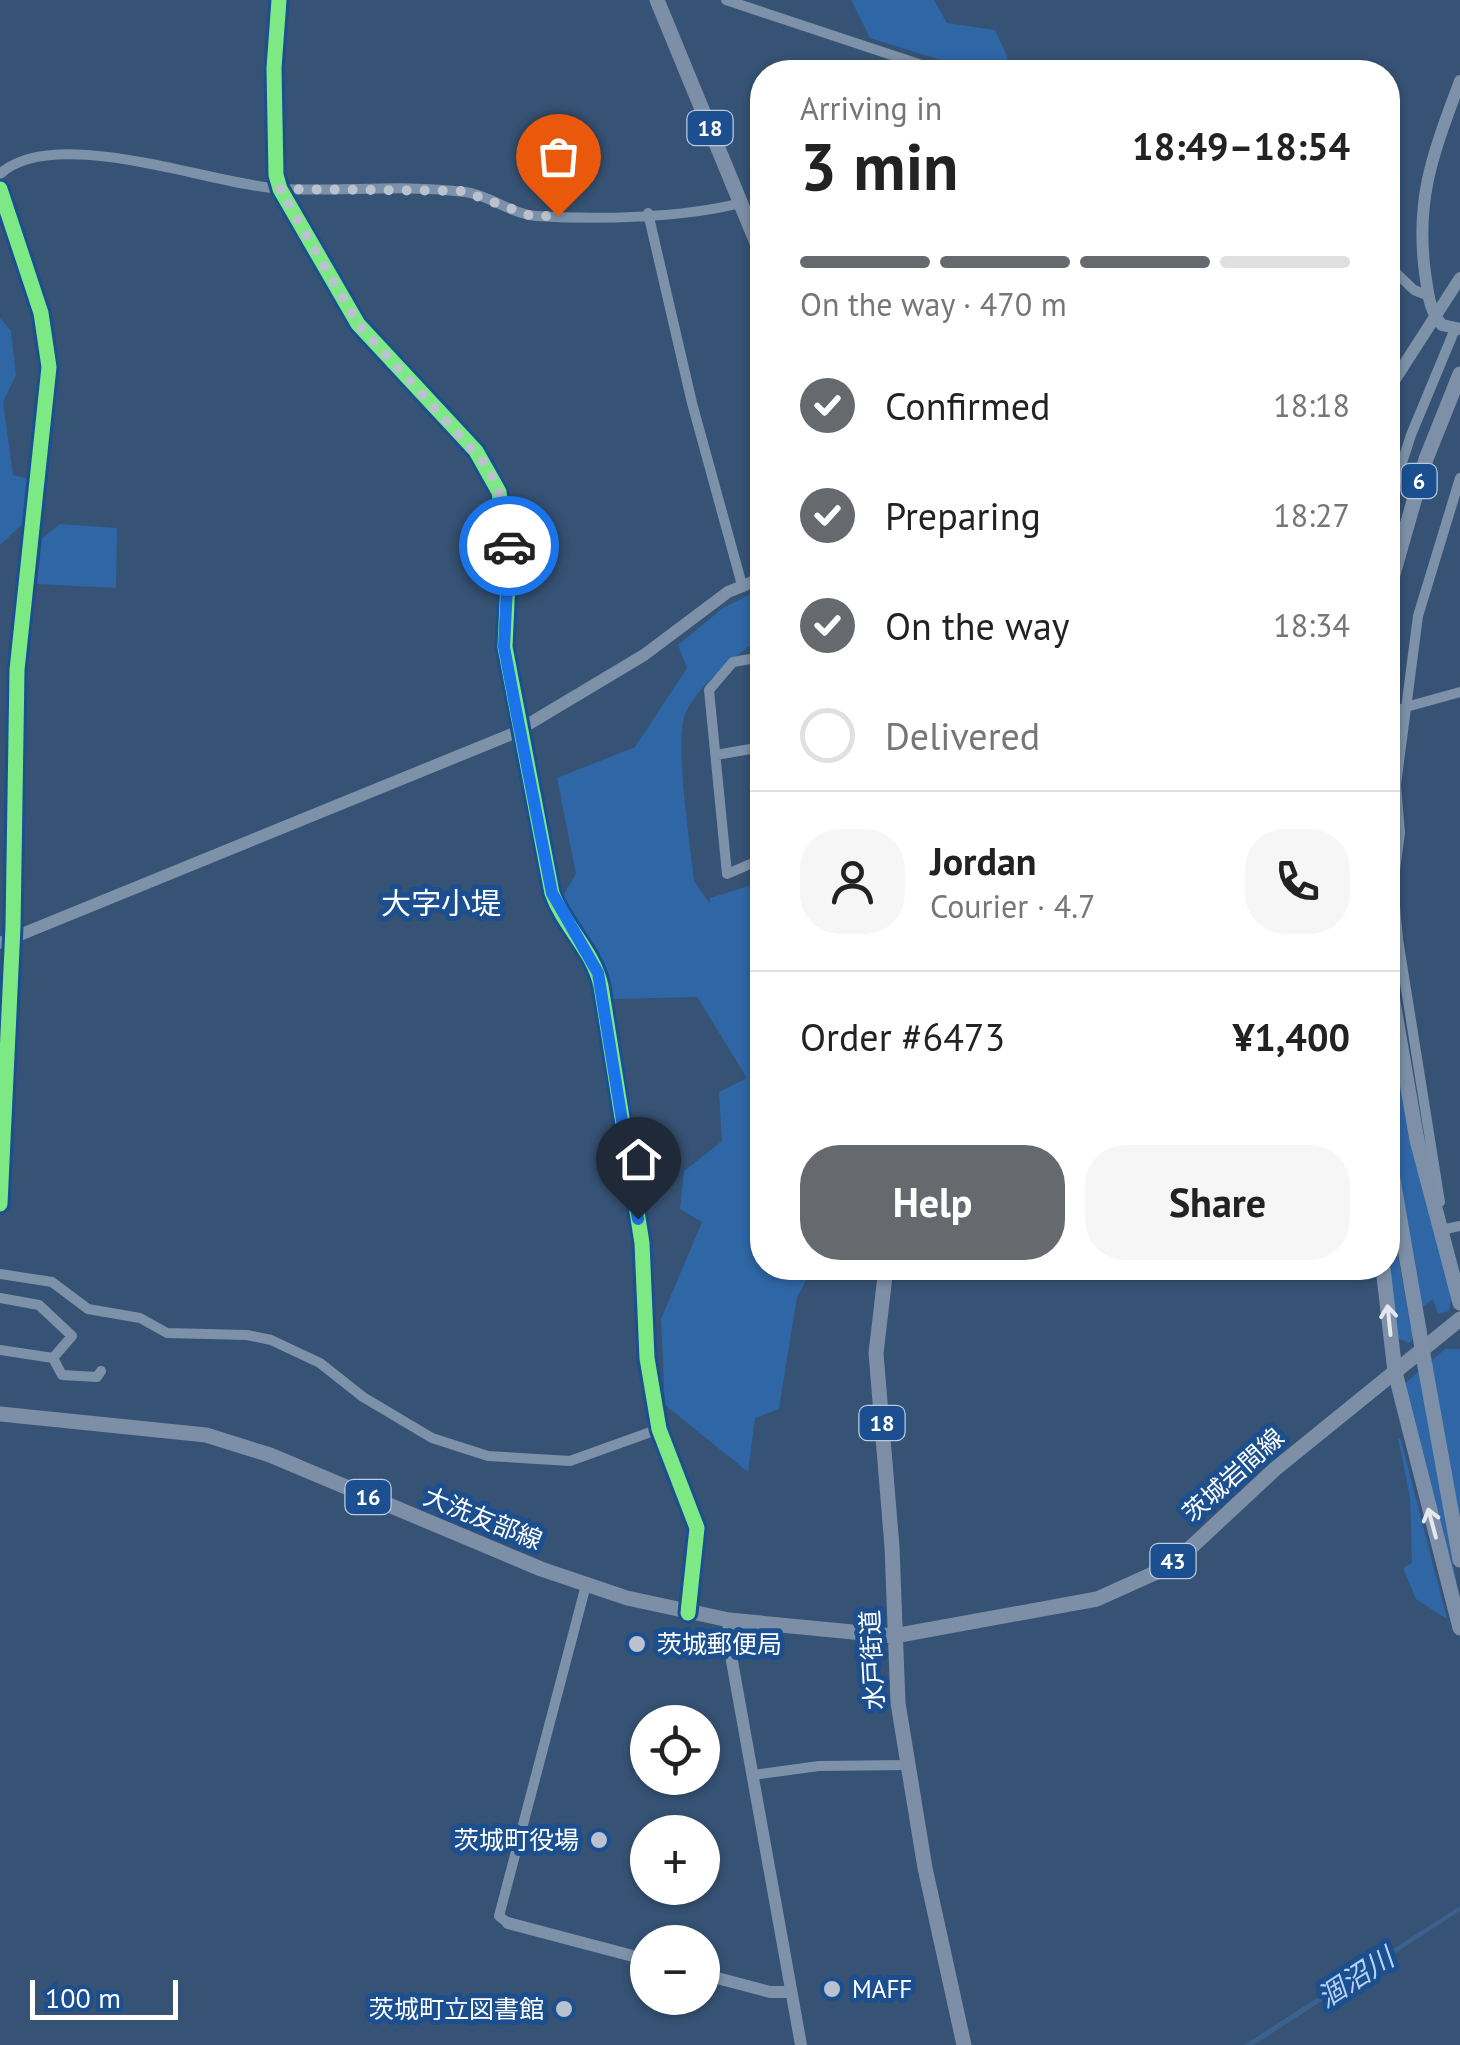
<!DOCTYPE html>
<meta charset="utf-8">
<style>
:root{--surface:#fff;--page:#f6f6f6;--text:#222;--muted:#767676;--line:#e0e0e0;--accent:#666a6f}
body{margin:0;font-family:"PT Sans","Noto Sans JP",sans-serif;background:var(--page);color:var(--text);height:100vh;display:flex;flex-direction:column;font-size:38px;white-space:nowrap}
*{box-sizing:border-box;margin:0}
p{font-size:32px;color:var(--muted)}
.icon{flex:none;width:55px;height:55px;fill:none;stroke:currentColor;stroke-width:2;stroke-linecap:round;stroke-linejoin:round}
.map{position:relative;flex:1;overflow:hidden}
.drawer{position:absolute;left:750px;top:60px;width:650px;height:1220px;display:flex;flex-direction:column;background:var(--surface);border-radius:40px;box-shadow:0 2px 8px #0004}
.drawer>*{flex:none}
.controls{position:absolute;left:630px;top:1705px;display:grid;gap:20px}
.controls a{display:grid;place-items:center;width:90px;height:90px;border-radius:50%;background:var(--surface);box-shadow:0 2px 8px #0004;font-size:50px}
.scale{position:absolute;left:30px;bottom:25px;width:148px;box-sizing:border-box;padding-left:10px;border:5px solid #fff;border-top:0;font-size:28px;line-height:35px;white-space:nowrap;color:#fff;-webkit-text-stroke:8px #1b4f8f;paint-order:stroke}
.pin{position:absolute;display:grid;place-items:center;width:85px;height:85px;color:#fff;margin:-102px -42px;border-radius:50% 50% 50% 0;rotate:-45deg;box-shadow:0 0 10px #0007}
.pin .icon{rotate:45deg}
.courier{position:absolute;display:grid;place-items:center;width:100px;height:100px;margin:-50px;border:8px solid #1a73e8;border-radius:50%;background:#fff;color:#222;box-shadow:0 2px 12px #0007}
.overview em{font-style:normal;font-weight:600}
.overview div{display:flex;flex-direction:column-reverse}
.overview{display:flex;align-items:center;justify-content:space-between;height:170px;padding:0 50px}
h1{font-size:65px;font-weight:600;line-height:75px}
.bar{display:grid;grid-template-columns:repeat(4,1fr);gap:15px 10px;align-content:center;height:120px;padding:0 50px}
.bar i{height:12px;border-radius:8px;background:var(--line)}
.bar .selected{background:var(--accent)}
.bar p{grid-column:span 4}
.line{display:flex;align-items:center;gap:25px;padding:0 50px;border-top:2px solid var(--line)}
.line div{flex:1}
.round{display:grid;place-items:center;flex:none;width:105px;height:105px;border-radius:40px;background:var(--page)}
ol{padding:0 50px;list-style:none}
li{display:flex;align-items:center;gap:30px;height:110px}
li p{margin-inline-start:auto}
li .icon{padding:10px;border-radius:50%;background:var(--accent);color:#fff;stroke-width:4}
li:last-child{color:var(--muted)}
li i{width:55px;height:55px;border:5px solid var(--line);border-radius:50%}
.cta{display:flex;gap:20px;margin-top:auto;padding:20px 50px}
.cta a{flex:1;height:115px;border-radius:40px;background:var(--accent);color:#fff;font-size:40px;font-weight:600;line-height:115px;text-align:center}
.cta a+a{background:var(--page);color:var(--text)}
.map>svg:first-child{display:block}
.green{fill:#2f66a5}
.water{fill:#3b618d}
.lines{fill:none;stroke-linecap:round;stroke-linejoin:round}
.minor{stroke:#7d92a8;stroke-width:10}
.tertiary{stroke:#7d92a8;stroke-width:12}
.primary{stroke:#7d8ea7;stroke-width:15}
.trunk{stroke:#7e90a7;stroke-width:15}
.trunk-bridge{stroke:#7e90a7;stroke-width:15}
.cycleway-casing{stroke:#1b4f8f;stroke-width:21}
.cycleway{stroke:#7ce984;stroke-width:15}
.oneway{stroke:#e5e9ed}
.done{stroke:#b9c2ce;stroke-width:10;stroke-dasharray:0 18}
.route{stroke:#1a73e8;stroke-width:12}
.poi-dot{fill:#b9c2ce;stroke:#1b4f8f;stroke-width:4}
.labels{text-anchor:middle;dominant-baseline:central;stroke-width:10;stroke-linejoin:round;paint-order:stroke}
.shield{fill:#1b4f8f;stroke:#bbcadd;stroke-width:2.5}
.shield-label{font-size:22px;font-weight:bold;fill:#fff}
.street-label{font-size:25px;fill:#fff;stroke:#1b4f8f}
.poi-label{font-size:25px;fill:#fff;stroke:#1b4f8f;text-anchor:start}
.water-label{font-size:28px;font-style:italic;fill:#b5d3f5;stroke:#1b4f8f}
.quarter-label{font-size:30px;fill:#fff;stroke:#1b4f8f}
</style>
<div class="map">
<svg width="1460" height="2045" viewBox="0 0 1460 2045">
<rect width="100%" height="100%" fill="#365274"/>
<path class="green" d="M851,0H934L947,23L995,30L1014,72H979L870,38Z
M0,318L11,331L16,375L3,402L13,475L29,479L26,521L0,545Z
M60,524L117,528L116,588L37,584L42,538Z
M762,588V636C737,656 701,682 686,712C673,736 691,848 694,881L710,904V898L762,882V1268H813L797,1297L779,1409L755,1418L748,1472L665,1405L661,1319L702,1222L680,1209L684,1171L722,1141L719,1092L747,1078L697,997L613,999L594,946L572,924L562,897L576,874L557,778L635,747L687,668L678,645L723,608Z
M1394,1049L1452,1296L1449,1311L1438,1314L1433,1299L1421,1308L1388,1100V1050Z
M1388,1201L1413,1339L1409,1343L1395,1337L1388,1268Z
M1445,1349H1460V1531L1430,1362Z
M1419,1371L1458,1590L1401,1387Z
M1398,1438L1401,1440L1447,1619L1416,1599L1403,1568L1412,1563L1410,1498Z"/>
<path class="water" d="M1460,1906V1911L1254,2045H1244Z"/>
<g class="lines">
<path class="minor" d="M279,0L274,68L276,175L280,189L358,324L476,451L499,492L509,558L505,647L552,893C564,927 593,950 601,986L642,1243L647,1358L659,1429L697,1528L688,1613
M726,0L943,72
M0,174C54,123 216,186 282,189C342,192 404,184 465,192C490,195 511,214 536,216C597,220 682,218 741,203
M0,189L41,313L49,367L17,670L13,927L0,1204
M648,213L692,403L742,585
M1388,265L1414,290L1429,296
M1388,506L1411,435L1455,329
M762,698L756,658L733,662L709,690L727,874L762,859
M1388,712L1460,692
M716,755L762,747
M1440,1202L1398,939L1393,885L1400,833L1396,785L1418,616L1460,478
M1446,1229L1460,1226
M978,1268H1022
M0,1274L52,1282L88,1309L140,1318L167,1333L247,1335L271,1340L320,1363L363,1397L432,1438L488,1456L570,1461L659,1429
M0,1298L39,1305L72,1336L53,1358
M0,1350L53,1358L62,1375L97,1377L101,1371
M753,1775L819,1766L907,1765
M508,1923L499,1916L586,1585"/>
<path class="tertiary" d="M1460,81C1434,152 1415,196 1425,273C1428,291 1429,312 1442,325L1460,329
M1388,390L1460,278
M0,943L512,734L644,655L728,592L762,578
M729,1620L728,1639L801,2045
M508,1923L648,1960
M702,1974L770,1992H790"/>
<path class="primary" d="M657,0L762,255
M886,1268L876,1353L892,1547L898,1703L925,1868L964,2045
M0,1414L206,1435L270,1455L541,1569L627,1598L729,1620L894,1636L1097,1599L1157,1572L1187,1551L1275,1469L1460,1319"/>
<path class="trunk" d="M1388,592L1426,459L1460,374
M1388,973L1417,1140L1460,1303
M1388,1150L1419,1330
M1383,1268L1395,1372L1460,1628
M1425,1366L1460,1560"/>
<path class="trunk-bridge" d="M1419,1330L1425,1366"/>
<g class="cycleway-casing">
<path id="cycleway" d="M279,0L274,68L276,175L280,189L358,324L476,451L499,492L509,558L505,647L552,893C564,927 593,950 601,986L642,1243L647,1358L659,1429L697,1528L688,1613
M0,189L41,313L49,367L17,670L13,927L0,1204"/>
</g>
<use href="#cycleway" class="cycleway"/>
</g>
<defs><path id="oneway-shaft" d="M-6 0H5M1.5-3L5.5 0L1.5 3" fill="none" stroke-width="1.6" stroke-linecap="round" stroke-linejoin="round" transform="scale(2.5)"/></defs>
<g class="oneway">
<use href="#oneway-shaft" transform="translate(1389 1320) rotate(-96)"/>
<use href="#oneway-shaft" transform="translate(1432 1523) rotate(-105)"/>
</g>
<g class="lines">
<path class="done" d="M509,546L499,492L487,466L358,324L280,189L463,191L531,216H558"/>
<path class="route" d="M509,546L504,647L516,710L552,893L598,973L638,1219"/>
</g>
<g class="poi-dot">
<circle cx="637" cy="1644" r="10"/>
<circle cx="599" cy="1840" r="10"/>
<circle cx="832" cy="1989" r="10"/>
<circle cx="564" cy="2009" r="10"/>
</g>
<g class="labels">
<g class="shield">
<rect x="687.5" y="111" width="45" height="34" rx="8"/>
<rect x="1401.5" y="464" width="35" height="34" rx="8"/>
<rect x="859.5" y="1406" width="45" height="34" rx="8"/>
<rect x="345.5" y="1480" width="45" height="34" rx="8"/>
<rect x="1150.5" y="1544" width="45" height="34" rx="8"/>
</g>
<g class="shield-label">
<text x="710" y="128">18</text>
<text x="1419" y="481">6</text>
<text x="882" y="1423">18</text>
<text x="368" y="1497">16</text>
<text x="1173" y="1561">43</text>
</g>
<g class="street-label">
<text transform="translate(1233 1475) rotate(-42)">茨城岩間線</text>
<text transform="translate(483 1518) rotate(22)">大洗友部線</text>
<text transform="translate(872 1660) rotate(-93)">水戸街道</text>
</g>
<g class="poi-label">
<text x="657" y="1644">茨城郵便局</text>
<text x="579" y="1840" text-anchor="end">茨城町役場</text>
<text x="852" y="1989">MAFF</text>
<text x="544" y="2009" text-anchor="end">茨城町立図書館</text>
</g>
<g class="water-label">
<text transform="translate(1355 1977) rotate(-33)">涸沼川</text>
</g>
<g class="quarter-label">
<text x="441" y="902">大字小堤</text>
</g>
</g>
</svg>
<div class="controls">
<a><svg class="icon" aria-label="locate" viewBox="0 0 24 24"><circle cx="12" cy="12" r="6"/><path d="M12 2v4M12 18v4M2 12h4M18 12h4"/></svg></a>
<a>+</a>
<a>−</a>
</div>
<div class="scale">100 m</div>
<div class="pin" style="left:558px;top:216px;background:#ea580c"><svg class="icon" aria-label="bag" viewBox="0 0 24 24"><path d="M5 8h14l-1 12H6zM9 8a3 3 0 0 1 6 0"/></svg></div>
<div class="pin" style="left:638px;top:1219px;background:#1f2937"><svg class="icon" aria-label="home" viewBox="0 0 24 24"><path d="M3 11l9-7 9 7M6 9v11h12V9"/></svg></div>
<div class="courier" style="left:509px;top:546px"><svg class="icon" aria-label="car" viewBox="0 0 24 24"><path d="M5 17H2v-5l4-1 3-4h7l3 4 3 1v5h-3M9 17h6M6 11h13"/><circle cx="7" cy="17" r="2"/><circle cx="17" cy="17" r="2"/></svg></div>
<section class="drawer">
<div class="overview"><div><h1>3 min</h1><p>Arriving in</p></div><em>18:49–18:54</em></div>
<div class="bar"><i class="selected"></i><i class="selected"></i><i class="selected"></i><i></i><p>On the way · 470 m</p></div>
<ol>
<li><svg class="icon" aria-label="check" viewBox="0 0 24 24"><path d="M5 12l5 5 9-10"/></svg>Confirmed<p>18:18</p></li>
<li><svg class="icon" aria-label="check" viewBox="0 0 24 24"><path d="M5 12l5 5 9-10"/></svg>Preparing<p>18:27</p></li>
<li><svg class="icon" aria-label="check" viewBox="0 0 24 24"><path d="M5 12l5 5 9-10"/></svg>On the way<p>18:34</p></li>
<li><i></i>Delivered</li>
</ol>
<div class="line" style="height:180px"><a class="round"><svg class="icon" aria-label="person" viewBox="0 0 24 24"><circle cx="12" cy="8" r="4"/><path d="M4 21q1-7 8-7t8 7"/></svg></a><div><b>Jordan</b><p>Courier · 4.7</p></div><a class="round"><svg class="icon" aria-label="phone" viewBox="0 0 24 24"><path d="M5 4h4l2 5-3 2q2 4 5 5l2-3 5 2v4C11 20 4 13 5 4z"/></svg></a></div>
<div class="line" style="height:130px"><div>Order #6473</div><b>¥1,400</b></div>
<div class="cta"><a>Help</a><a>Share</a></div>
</section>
</div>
